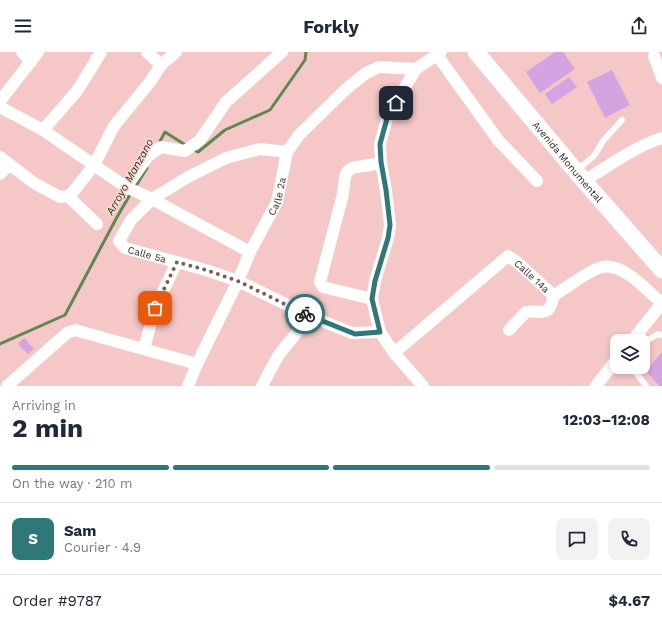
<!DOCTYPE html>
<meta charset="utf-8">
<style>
:root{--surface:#fff;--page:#f2f2f3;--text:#1f2937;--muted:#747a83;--line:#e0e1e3;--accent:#2e787a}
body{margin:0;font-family:"Work Sans",sans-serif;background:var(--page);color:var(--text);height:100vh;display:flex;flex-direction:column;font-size:15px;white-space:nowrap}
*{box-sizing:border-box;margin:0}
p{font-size:13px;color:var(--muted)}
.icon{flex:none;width:22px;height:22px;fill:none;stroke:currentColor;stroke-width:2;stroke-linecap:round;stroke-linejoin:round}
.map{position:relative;height:334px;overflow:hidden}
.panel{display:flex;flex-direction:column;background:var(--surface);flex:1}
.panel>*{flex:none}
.fabs{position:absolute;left:610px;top:282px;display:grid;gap:8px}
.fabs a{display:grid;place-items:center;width:40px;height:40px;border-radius:8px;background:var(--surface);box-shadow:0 2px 6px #0003;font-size:20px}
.pin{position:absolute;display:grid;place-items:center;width:34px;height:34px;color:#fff;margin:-17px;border-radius:8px;box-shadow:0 2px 6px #0006}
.courier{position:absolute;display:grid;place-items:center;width:40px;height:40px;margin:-20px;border:3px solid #2e787a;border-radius:50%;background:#fff;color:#222;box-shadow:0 1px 5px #0007}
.headline em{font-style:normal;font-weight:700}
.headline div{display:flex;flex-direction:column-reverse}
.headline{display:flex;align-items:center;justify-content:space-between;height:68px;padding:0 12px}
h1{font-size:26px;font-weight:700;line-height:30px}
.bar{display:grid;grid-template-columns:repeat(4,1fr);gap:6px 4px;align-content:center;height:48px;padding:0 12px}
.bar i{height:5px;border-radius:3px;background:var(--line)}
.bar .current{background:var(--accent)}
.bar p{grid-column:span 4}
.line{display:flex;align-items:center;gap:10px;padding:0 12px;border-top:1px solid var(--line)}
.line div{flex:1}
.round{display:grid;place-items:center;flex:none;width:42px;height:42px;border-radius:8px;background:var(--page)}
header{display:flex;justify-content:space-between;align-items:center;height:52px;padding:0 12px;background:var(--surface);font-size:18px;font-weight:700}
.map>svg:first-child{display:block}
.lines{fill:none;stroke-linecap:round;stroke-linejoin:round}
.stream{stroke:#5c8a4e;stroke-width:3}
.building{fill:#d4a4e2}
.service{stroke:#fff;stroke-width:6}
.minor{stroke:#fff;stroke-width:12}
.secondary{stroke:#fff;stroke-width:17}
.done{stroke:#7a5e5e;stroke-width:4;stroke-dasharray:0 7.2}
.route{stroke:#2e787a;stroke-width:5}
.labels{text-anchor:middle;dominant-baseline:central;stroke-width:3;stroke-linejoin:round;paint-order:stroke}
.street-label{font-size:10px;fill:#372626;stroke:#fcd6d6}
.water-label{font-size:11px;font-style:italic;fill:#18380c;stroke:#fcd6d6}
</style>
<header><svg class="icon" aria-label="menu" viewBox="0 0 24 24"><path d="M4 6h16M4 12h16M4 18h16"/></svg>Forkly<svg class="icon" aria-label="share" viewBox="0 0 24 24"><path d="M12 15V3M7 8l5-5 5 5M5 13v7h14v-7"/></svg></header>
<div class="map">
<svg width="662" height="334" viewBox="0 0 662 334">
<rect width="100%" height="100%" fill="#f5c7c7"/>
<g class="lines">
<path class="stream" d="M158,93L165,80L187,94
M192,97L198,100L225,78L270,58L305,8L306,0
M134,137L147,116
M0,292L65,263L117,165L131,141"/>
</g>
<path class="building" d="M555,0H563L575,17L540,41L526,20Z
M612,18L630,53L605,66L587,30Z
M569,25L577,35L552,52L545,42Z
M24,286L34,297L28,302L18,292Z
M662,300V334H659L646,319Z"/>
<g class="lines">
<path class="service" d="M577,118L594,104L603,89L622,68
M643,291L658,282L662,283
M632,315L646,334"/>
<g class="minor">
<path d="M22,0L31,10"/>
<path d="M147,0L161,13"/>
<path d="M437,3L498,88L537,129"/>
<path d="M654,4L662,26"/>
<path d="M0,49L38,0"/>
<path d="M0,55L43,78L126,135L150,146L250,200"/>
<path d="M43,78L77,39L101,0"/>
<path id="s1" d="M287,100L260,97L226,106L188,125L152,147L131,168L119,189L125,196L206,218L238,229L310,264L352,281L380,280"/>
<path d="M0,105L34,131L60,145L68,144L73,140L94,113L114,74L150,30L161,13L176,0"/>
<path d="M0,122L9,113"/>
<path d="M584,129C609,114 634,95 662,86"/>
<path d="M126,135L148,104L161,95L185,99L200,88L226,50L282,0"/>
<path d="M68,144L97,172"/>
<path d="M372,247L323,235L320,230L343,142L345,125L347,120L352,116L381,111"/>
<path d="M509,278L526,260C542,257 549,268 554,242"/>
<path d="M632,289L662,251"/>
<path d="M144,297L155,256L177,210"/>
<path id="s2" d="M394,301L508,204L518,211L552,242H556C568,235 589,218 602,215C623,210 647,239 662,251"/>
<path d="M7,334L67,281L75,278L197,312"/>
<path id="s3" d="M188,334L197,312L238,229L250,200L277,150L287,100L299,83L346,37L366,21L379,15L416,17"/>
<path d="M262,334L278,304L310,264"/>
<path d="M423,334L394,301L380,280L372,247L375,229L388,186L390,173L386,138L381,111L380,92L388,63L416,17L441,0"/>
<path d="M596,334L617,307"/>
</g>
<path class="secondary" id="s4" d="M476,0L584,129L662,218"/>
</g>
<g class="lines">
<path class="done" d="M155,256L177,210L206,218L238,229L305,262"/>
<path class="route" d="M305,262L355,282L380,280L372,247L375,229L388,186L390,173L386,138L381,110L380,92L388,63L396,51"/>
</g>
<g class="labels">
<g class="street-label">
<text stroke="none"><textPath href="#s4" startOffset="143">Avenida Monumental</textPath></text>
<text stroke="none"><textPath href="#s3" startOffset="210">Calle 2a</textPath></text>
<text stroke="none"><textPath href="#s1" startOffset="233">Calle 5a</textPath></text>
<text stroke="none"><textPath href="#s2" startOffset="181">Calle 14a</textPath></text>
</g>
<g class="water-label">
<text transform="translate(130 125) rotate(-61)">Arroyo Manzano</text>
</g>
</g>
</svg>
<div class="fabs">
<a><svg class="icon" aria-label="layers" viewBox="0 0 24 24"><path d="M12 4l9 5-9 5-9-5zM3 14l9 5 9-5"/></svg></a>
</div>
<div class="pin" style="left:155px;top:256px;background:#ea580c"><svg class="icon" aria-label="bag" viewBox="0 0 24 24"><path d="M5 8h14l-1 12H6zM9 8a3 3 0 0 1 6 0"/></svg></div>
<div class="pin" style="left:396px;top:51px;background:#1f2937"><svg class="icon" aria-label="home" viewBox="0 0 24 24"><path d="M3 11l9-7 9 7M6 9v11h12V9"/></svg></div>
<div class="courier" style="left:305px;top:262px"><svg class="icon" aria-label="bike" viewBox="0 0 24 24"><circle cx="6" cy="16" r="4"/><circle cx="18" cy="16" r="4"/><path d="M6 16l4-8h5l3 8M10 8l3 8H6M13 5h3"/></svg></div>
</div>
<section class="panel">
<div class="headline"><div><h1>2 min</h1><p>Arriving in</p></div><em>12:03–12:08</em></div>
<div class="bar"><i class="current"></i><i class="current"></i><i class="current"></i><i></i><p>On the way · 210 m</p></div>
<div class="line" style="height:72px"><b class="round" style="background:var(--accent);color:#fff">S</b><div><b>Sam</b><p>Courier · 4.9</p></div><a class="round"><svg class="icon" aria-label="chat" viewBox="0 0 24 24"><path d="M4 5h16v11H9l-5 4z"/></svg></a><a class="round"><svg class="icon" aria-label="phone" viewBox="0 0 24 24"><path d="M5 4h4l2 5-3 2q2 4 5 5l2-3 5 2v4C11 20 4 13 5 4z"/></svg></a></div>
<div class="line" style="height:52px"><div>Order #9787</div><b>$4.67</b></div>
</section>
